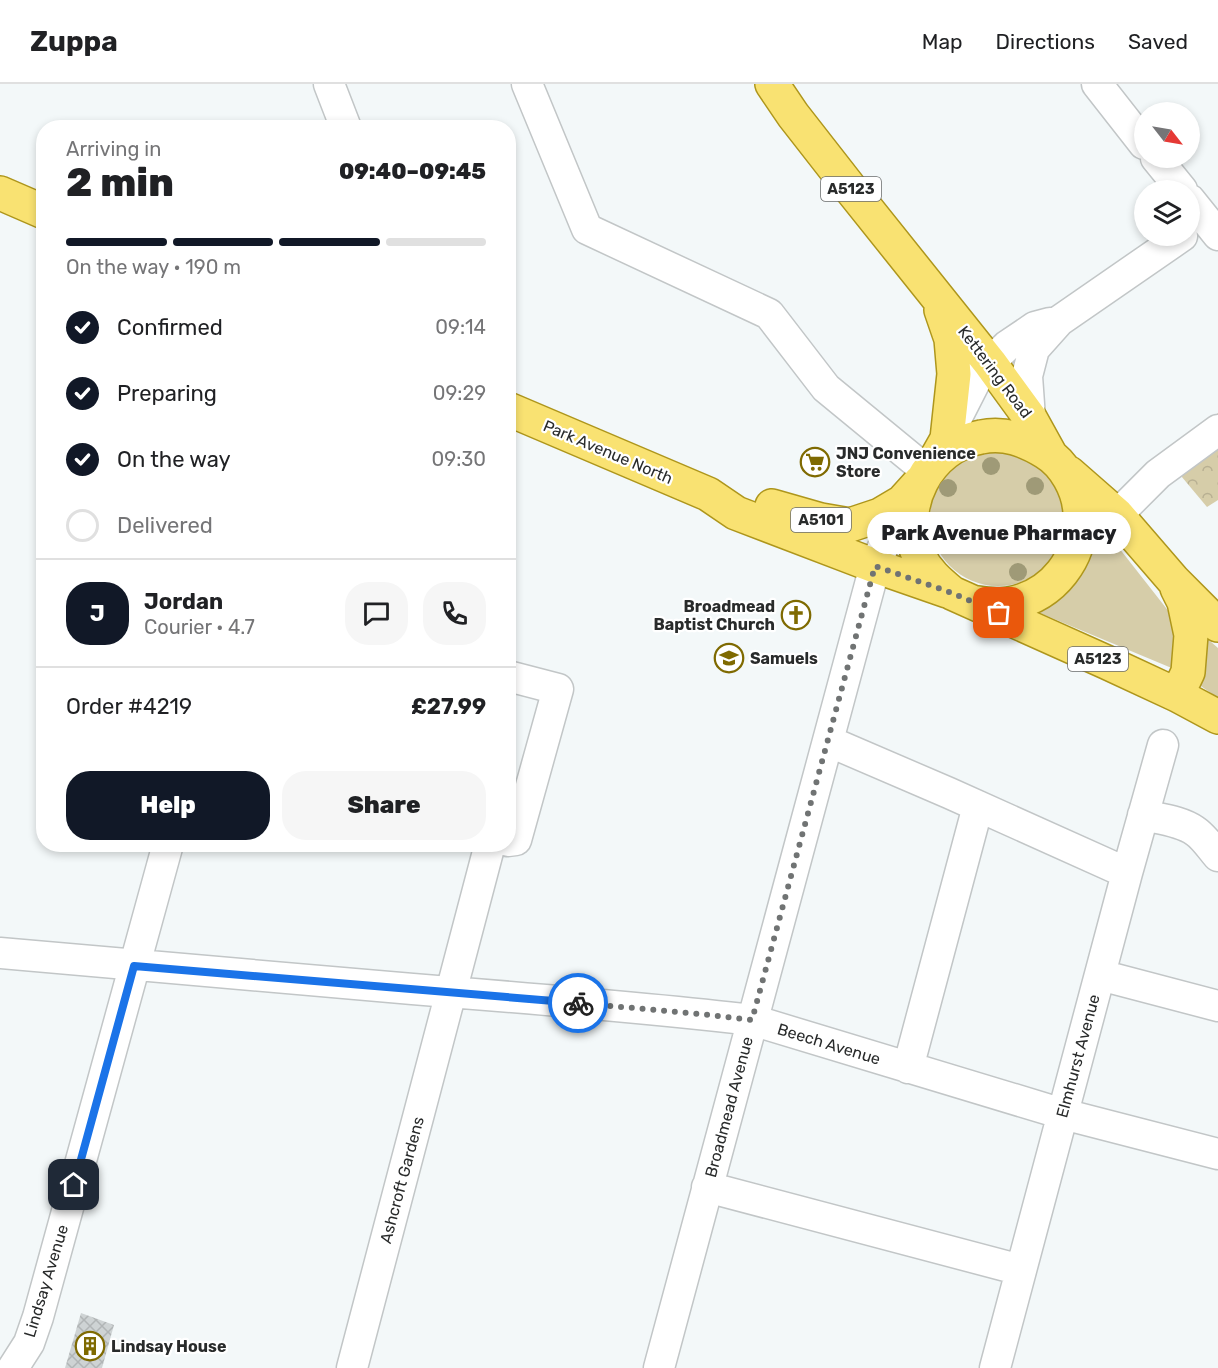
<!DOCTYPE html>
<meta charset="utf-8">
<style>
:root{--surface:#fff;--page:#f6f6f6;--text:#202124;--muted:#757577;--line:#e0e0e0;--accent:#111827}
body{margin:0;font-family:Rubik,sans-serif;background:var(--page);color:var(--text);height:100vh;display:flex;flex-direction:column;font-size:22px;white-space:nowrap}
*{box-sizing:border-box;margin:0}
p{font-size:20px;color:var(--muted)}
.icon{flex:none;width:33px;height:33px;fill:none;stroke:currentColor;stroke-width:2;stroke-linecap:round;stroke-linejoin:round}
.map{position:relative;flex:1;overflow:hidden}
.panel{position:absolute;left:36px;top:36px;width:480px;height:732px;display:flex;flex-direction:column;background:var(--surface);border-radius:24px;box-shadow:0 3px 9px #0003}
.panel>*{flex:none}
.needle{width:39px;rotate:121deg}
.controls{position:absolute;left:1134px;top:18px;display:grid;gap:12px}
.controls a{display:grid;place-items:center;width:66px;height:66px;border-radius:50%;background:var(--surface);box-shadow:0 3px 9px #0003;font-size:30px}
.pin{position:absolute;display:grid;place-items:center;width:51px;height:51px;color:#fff;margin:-26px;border-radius:12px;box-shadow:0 3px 9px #0006}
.courier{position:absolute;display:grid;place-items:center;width:60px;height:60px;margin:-30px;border:4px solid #1a73e8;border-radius:50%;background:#fff;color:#222;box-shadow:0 2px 8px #0007}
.bubble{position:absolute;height:42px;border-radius:21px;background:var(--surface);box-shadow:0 3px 9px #0003;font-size:20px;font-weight:800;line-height:42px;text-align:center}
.headline em{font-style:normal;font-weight:800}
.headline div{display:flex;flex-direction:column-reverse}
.headline{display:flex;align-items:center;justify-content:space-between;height:102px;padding:0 30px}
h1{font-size:39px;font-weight:800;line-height:45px}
.bar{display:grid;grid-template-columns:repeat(4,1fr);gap:9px 6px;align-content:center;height:72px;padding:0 30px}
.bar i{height:8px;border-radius:4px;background:var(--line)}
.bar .active{background:var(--accent)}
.bar p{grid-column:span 4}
.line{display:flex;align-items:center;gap:15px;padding:0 30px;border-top:2px solid var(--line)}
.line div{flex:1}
.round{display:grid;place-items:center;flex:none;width:63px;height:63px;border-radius:24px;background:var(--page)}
ol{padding:0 30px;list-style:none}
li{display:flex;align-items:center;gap:18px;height:66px}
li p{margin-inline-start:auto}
li .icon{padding:6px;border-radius:50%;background:var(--accent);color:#fff;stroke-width:4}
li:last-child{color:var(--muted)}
li i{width:33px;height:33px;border:3px solid var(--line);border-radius:50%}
.primary-button{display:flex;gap:12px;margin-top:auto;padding:12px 30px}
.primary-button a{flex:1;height:69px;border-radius:24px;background:var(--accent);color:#fff;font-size:24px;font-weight:800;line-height:69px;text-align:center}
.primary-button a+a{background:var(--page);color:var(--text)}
header{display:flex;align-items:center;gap:36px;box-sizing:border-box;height:84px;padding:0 30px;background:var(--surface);border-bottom:2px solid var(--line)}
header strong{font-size:28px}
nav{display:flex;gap:33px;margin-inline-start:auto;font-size:21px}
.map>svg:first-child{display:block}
.green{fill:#d6cda9}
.forest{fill:url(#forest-crowns)}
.building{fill:url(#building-cross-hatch)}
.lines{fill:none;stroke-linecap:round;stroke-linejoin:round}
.minor-casing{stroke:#c2c6c7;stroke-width:33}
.major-casing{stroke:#ae961c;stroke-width:36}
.minor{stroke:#fff;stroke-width:30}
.major{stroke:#f9e272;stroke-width:33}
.tree{fill:#9f9a77}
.done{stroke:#707373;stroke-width:6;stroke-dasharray:0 10.8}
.route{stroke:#1a73e8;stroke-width:8}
.labels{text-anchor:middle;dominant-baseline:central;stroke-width:4.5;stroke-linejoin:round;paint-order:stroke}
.shield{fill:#fff;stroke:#696b6b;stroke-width:1.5}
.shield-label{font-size:15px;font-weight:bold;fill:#292b2b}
.street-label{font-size:16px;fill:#292b2b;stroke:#fff}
.poi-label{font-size:16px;font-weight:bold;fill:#292b2b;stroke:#fff;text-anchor:start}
</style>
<header>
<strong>Zuppa</strong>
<nav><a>Map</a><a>Directions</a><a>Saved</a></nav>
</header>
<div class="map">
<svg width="1218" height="1284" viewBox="0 0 1218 1284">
<defs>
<pattern id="forest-crowns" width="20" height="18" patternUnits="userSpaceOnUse" patternTransform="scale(1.5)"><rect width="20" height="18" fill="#d6cda9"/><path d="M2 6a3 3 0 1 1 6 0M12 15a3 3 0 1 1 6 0" fill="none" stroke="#b8b092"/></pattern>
<pattern id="building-cross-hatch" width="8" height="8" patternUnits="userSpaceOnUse" patternTransform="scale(1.5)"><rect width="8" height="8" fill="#ced3d4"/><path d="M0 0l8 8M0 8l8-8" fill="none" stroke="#b1b5b6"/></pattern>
</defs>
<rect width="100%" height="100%" fill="#f3f8f9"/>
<path class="green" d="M930 434a68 68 0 1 1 136 0a68 68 0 1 1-136 0Z
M1094,441H1101L1177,538L1174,585L1035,527C1052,513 1081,495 1089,474C1093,463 1093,452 1094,441Z
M1203,551L1218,564V614L1195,598Z"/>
<path class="forest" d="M1218,329V416L1207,423L1166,374Z"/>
<path class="building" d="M81,1229L114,1241L102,1284H65Z"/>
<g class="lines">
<g class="minor-casing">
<path id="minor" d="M329,0L346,44
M527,0L587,145L769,230L826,304L927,387
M1097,0L1144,60
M1156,74L1182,106
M1190,116L1218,151
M1030,334L1027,292L1034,265L1059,237L1182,152
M950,347L980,288L1007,262L1035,243L1050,239
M1117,431L1158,390L1218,346
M508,592L558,605L516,756L508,757
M828,657L949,709L1127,789
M1143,731C1160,735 1181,737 1195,747C1204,753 1211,764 1218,772
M0,869C149,883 299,896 449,908C550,916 651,924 752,936L1063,1030L1218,1070
M1100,891L1218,922
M908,984L978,722
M707,1103L1021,1186
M13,1284L29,1259L38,1233L168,760
M352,1284L490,760
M659,1284L875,482L902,418
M995,1284L1127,789L1163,661"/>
</g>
<g class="major-casing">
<path id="major" d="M772,0L793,31L850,104L990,279L1030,334L1051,372
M0,109L44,128
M508,325L708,410L736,429L875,482L947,507
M934,378L947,355L954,290L951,255L941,226
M1069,389L1117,431L1174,497L1218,541
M772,422L821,436L850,441L880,431L902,418L921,397
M1177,504L1184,518L1191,551L1188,588L1177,611
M977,519C987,520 999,522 1009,520C1053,512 1083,474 1080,429C1079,406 1065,380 1045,368C1025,356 1005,348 981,353C928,362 896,424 919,472C927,488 939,498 952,509L1106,578L1177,611L1218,633"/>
</g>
<use href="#minor" class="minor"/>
<use href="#major" class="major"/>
</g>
<g class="tree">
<circle cx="991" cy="382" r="9"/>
<circle cx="1035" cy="402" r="9"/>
<circle cx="948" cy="404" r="9"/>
<circle cx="1048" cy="447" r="9"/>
<circle cx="940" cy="452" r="9"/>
<circle cx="1018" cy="488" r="9"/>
</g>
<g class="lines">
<path class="done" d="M578,919L700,930L752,936L875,482L952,509L999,529"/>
<path class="route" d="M74,1101L134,882L578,919"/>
</g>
<defs>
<g id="supermarket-ring" transform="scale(1.5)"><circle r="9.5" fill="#fff" stroke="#7f6a01" stroke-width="1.5"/><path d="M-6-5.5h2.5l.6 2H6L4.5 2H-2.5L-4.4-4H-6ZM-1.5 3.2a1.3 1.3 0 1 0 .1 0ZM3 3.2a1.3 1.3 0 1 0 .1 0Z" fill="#7f6a01"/></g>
<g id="church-ring" transform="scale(1.5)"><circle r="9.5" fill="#fff" stroke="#7f6a01" stroke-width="1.5"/><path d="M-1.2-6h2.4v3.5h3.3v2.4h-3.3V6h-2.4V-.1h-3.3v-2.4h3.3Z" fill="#7f6a01"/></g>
<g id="school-ring" transform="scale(1.5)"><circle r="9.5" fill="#fff" stroke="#7f6a01" stroke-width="1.5"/><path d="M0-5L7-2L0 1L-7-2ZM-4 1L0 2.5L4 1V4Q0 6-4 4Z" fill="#7f6a01"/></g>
<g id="building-ring" transform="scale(1.5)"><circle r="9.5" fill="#fff" stroke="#7f6a01" stroke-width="1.5"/><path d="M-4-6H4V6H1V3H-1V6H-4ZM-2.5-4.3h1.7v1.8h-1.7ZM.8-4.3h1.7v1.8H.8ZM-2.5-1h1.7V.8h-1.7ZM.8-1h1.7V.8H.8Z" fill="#7f6a01"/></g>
</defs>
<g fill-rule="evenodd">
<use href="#supermarket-ring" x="815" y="378"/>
<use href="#church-ring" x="796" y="531"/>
<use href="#school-ring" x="729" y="574"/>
<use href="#building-ring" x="90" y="1262"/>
</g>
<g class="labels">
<g class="shield">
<rect x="821" y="93" width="60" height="24" rx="4.5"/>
<rect x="791" y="424" width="60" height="24" rx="4.5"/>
<rect x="1068" y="563" width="60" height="24" rx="4.5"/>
</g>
<g class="shield-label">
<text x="851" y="105">A5123</text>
<text x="821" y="436">A5101</text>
<text x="1098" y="575">A5123</text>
</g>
<g class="street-label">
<text transform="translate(995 288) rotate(53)">Kettering Road</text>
<text transform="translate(608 368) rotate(23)">Park Avenue North</text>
<text transform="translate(829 960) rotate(17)">Beech Avenue</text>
<text transform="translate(1078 972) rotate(-75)">Elmhurst Avenue</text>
<text transform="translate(729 1023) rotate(-75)">Broadmead Avenue</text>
<text transform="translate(402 1096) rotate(-75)">Ashcroft Gardens</text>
<text transform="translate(46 1197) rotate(-73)">Lindsay Avenue</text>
</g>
<g class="poi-label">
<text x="836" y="369">JNJ Convenience<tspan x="836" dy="18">Store</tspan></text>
<text x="775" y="522" text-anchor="end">Broadmead<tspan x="775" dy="18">Baptist Church</tspan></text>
<text x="750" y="574">Samuels</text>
<text x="111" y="1262">Lindsay House</text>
</g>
</g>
</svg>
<div class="controls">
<a><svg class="needle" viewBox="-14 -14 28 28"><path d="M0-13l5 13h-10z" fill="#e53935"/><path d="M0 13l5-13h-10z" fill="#757577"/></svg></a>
<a><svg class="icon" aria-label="layers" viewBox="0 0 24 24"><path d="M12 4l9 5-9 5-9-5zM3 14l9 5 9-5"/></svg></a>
</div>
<div class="pin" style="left:999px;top:529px;background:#ea580c"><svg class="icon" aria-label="bag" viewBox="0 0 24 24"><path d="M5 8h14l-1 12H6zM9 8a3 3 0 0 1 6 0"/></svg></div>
<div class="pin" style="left:74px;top:1101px;background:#1f2937"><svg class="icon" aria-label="home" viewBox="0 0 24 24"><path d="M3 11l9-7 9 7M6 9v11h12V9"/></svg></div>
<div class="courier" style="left:578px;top:919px"><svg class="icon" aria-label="bike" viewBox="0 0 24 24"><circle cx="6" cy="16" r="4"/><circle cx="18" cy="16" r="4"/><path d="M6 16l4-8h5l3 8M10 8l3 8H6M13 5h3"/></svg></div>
<div class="bubble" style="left:867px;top:428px;width:264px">Park Avenue Pharmacy</div>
<section class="panel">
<div class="headline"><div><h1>2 min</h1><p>Arriving in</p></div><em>09:40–09:45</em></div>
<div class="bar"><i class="active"></i><i class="active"></i><i class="active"></i><i></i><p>On the way · 190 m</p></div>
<ol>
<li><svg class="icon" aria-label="check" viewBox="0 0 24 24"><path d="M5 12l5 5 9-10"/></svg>Confirmed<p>09:14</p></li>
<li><svg class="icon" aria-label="check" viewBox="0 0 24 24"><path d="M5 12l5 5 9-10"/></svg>Preparing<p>09:29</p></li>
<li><svg class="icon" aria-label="check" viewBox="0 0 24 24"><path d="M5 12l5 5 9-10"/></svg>On the way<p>09:30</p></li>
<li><i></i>Delivered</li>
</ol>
<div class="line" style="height:108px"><b class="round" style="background:var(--accent);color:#fff">J</b><div><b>Jordan</b><p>Courier · 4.7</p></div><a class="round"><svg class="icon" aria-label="chat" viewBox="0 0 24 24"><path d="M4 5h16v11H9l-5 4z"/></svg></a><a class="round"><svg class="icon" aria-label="phone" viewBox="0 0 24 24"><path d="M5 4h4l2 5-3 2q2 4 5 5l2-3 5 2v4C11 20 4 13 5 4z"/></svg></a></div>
<div class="line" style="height:78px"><div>Order #4219</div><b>£27.99</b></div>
<div class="primary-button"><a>Help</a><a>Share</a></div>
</section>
</div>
